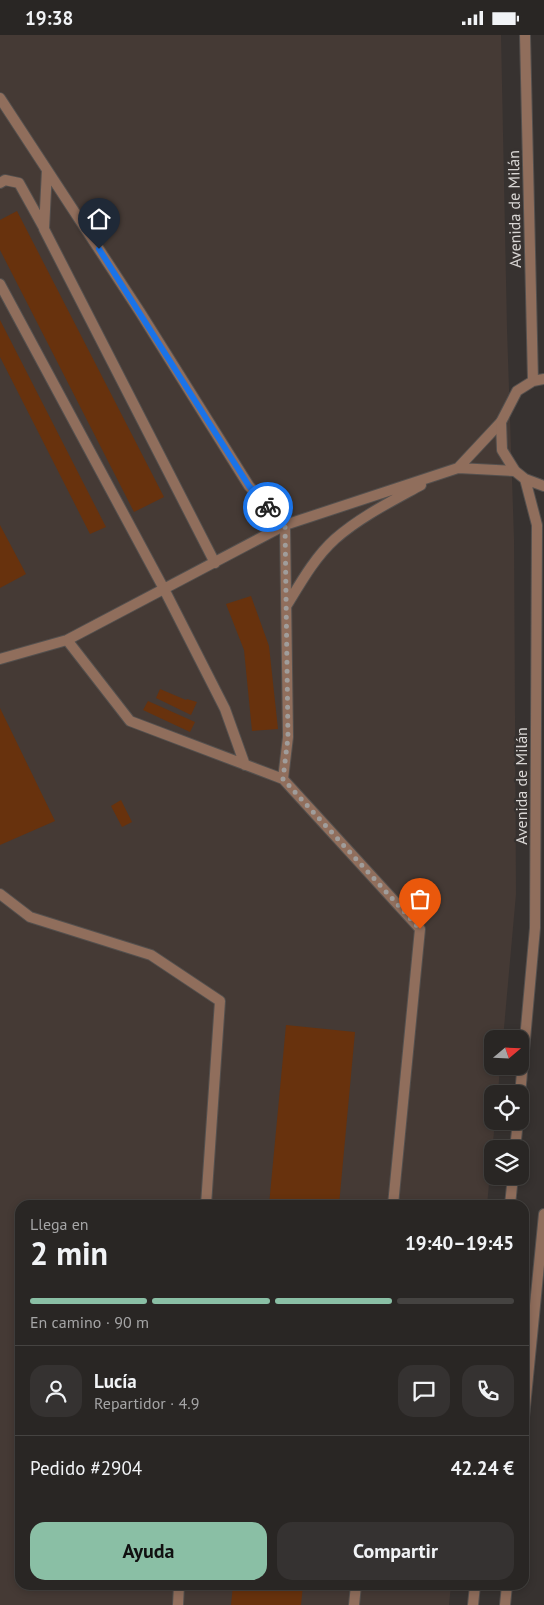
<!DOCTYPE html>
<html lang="es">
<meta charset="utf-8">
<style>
:root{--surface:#292624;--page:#353231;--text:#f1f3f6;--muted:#a5a5a6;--line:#454341;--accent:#8abfa5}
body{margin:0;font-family:"PT Sans",sans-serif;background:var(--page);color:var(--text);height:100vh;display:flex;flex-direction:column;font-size:19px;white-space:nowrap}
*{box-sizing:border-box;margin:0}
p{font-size:16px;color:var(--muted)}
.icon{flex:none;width:28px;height:28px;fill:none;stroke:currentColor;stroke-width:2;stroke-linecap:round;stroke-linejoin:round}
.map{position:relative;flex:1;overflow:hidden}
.side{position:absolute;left:15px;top:1165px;width:514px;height:390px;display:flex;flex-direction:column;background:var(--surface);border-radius:15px;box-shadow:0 2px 8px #0003,0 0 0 1px var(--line)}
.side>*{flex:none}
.needle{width:32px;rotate:71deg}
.fabs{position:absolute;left:484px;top:995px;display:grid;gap:10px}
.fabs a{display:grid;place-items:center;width:45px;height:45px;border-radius:10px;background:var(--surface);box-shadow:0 2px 8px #0003,0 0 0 1px var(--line);font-size:25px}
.pin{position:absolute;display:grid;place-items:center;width:42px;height:42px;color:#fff;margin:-51px -21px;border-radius:50% 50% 50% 0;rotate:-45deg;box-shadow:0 0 5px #0007}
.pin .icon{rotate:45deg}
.courier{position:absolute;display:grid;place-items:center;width:50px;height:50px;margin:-25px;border:4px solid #1a73e8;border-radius:50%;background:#fff;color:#222;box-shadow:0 1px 6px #0007}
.summary em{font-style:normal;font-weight:700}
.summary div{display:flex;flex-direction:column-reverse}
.summary{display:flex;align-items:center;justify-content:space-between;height:85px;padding:0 15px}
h1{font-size:32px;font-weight:700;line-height:38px}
.bar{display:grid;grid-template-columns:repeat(4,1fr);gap:8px 5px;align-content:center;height:60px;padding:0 15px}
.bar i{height:6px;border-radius:4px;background:var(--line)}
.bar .selected{background:var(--accent)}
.bar p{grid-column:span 4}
.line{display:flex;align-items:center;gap:12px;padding:0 15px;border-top:1px solid var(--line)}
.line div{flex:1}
.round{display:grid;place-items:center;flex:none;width:52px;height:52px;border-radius:15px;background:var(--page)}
.button{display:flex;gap:10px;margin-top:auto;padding:10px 15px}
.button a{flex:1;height:58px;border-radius:15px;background:var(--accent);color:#111;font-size:20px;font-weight:700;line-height:58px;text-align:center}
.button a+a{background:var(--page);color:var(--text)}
.status{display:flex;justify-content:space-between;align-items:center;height:35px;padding:0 25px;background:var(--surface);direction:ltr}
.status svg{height:14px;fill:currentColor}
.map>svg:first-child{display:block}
.built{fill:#453a35}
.building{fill:#68320d}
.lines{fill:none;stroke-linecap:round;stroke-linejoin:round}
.service-casing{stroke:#54504e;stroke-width:12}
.tertiary-casing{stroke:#54504e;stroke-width:12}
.service{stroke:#906e5c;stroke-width:10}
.tertiary{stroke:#906e5c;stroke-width:10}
.done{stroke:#a09d9b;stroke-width:5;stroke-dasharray:0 9}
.route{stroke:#1a73e8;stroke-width:6}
.labels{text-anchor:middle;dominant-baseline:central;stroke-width:4.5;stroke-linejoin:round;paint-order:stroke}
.street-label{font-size:16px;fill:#d9d6d4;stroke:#373230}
</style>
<div class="status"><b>19:38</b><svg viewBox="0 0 49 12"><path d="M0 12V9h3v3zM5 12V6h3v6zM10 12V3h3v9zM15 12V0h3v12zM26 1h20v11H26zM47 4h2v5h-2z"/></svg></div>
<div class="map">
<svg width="544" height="1570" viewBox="0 0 544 1570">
<rect width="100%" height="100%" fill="#373230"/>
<path class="built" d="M0,0H501L507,294L514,504L516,859L503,1004H492V1031H500L498,1059H492V1086H495L487,1170H20V1550H451L449,1570H0Z"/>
<path class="building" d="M17,176L164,462L134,477L0,215V185Z
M0,285L106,492L90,499L0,322Z
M0,490L26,539L0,553Z
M251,561L269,611L278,694L252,696L244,615L226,569Z
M160,654L186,665L187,664L197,667L191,680L156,663Z
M148,666L195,687L190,697L143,675Z
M0,673L55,786L0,810Z
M121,765L132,787L122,792L111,771Z
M286,990L355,997L339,1170H269Z
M233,1550H303L301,1570H231Z"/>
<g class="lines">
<g class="service-casing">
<path id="service" d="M0,63L140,277L249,451L285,490L458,433L515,436
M47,135L44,194L215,528
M0,148L5,145L19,148L44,193
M0,249L164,554L225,674L245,730
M458,433L501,387
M287,570C301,547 315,522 335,504C360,482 392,466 421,450
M67,605L130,686L283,744L420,894L393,1170
M0,624L67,605L285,490L288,702L283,744
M0,859L30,882L151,920L220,966L206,1170
M178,1570L179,1550
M354,1570L356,1550"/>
</g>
<g class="tertiary-casing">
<path id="tertiary" d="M525,0L533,346
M544,344L533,346L517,356L501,387L502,415L515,436L525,444L544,451
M520,1060L535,893L537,490L525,444
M515,1114L518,1086
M510,1170L513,1141
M524,1382L544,1179
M473,1570L475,1550
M505,1570L507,1550"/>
</g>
<use href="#service" class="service"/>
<use href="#tertiary" class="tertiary"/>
</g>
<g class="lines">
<path class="done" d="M268,472L285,490L288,702L283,744L420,894"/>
<path class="route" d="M99,214L249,451L268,472"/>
</g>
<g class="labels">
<g class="street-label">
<text transform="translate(514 174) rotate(-91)">Avenida de Milán</text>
<text transform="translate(521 751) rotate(-90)">Avenida de Milán</text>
</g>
</g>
</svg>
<div class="fabs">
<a><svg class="needle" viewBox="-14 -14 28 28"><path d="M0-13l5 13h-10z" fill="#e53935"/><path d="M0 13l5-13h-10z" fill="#a5a5a6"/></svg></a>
<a><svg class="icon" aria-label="locate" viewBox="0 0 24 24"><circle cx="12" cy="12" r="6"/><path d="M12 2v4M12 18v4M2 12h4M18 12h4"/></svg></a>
<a><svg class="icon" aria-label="layers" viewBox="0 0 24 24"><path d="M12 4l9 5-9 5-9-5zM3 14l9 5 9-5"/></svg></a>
</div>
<div class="pin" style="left:420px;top:894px;background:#ea580c"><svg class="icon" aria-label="bag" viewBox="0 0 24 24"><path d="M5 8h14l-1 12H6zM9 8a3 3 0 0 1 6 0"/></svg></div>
<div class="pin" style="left:99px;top:214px;background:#1f2937"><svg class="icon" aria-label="home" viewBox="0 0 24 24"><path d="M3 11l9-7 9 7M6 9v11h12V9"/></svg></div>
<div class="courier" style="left:268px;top:472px"><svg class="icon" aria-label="bike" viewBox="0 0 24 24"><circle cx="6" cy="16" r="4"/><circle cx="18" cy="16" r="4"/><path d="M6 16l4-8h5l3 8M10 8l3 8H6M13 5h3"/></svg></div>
<section class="side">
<div class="summary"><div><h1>2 min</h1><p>Llega en</p></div><em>19:40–19:45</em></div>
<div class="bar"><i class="selected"></i><i class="selected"></i><i class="selected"></i><i></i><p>En camino · 90 m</p></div>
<div class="line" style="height:90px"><a class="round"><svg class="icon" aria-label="person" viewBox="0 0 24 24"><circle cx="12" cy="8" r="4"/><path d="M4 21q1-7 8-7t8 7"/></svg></a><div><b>Lucía</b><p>Repartidor · 4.9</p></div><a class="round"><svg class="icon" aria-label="chat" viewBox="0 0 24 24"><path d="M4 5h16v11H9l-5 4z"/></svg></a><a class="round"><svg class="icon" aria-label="phone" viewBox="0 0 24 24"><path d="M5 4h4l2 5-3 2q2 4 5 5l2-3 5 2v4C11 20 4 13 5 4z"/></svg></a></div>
<div class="line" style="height:65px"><div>Pedido #2904</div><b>42.24 €</b></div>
<div class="button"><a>Ayuda</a><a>Compartir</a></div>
</section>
</div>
